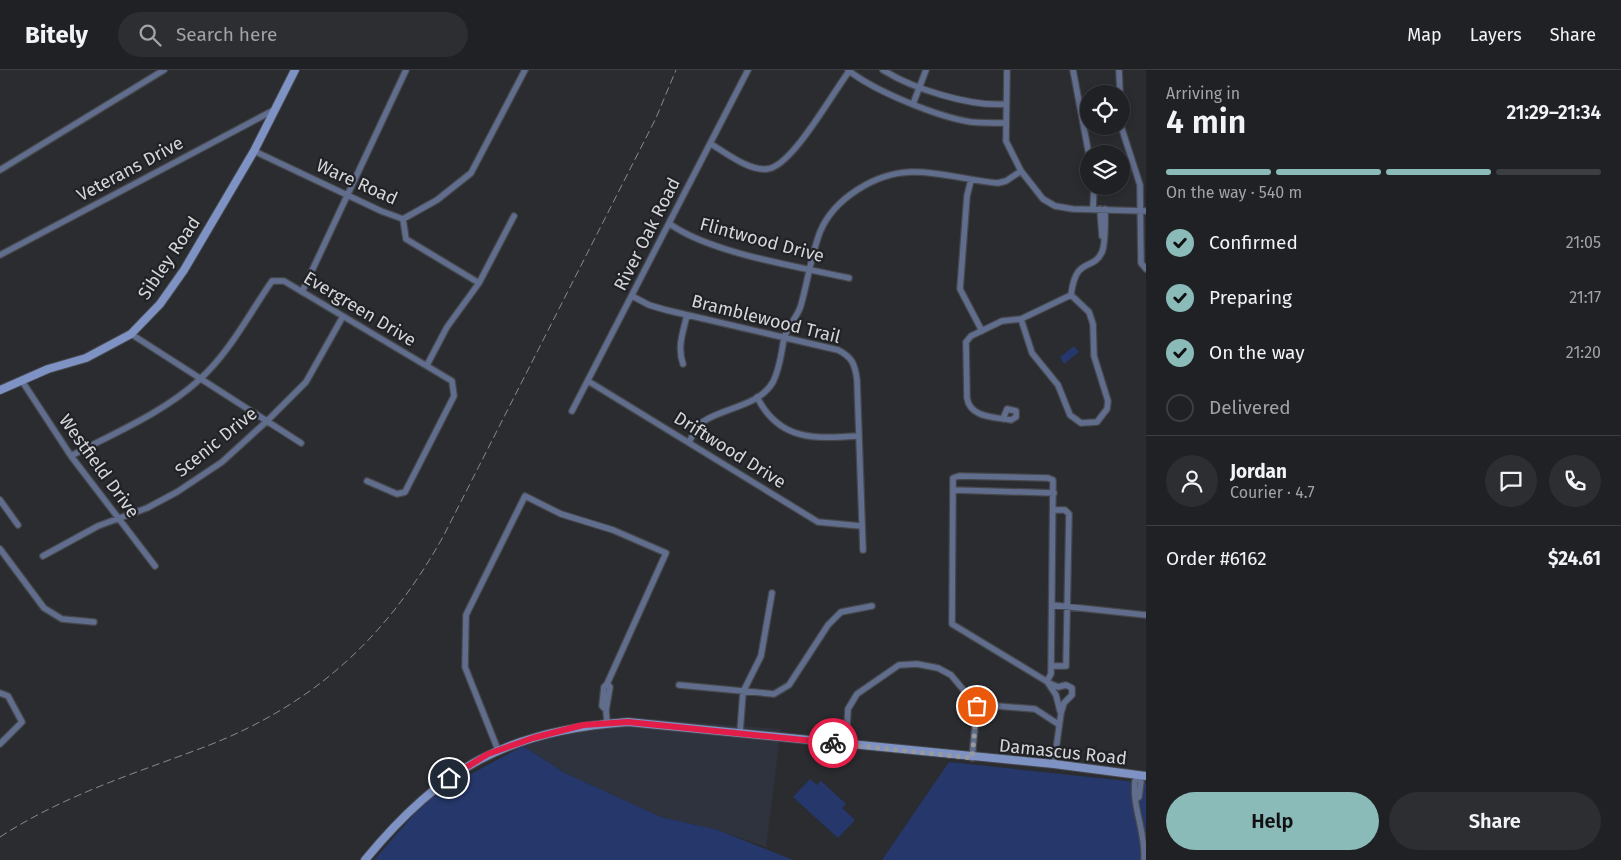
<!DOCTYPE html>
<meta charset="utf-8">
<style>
:root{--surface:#202124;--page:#2d2e31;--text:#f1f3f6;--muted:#a2a3a6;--line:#3d3e41;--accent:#8bbbb9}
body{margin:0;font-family:"Fira Sans",sans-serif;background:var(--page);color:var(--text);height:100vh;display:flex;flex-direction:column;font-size:19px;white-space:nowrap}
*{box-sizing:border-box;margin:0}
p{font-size:16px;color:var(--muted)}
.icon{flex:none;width:28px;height:28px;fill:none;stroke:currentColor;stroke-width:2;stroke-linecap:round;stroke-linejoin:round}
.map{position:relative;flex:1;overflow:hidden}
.drawer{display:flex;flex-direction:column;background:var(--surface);width:475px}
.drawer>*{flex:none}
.controls{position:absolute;left:1080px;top:15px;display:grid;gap:10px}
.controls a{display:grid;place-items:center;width:50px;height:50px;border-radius:50%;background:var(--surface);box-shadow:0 2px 8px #0003,0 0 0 1px var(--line);font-size:25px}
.pin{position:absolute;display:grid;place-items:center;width:42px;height:42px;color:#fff;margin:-21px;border:2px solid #fff;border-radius:50%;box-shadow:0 1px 5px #0007}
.courier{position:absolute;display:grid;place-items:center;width:50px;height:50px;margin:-25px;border:4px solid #e11d48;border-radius:50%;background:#fff;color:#222;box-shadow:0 1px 6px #0007}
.overview em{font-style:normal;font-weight:600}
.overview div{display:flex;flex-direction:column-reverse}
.overview{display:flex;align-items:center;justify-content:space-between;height:85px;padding:0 20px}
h1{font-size:32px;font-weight:600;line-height:38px}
.bar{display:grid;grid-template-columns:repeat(4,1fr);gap:8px 5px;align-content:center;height:60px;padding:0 20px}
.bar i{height:6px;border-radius:4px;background:var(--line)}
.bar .current{background:var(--accent)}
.bar p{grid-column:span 4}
.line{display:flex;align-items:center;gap:12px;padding:0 20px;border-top:1px solid var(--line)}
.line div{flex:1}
.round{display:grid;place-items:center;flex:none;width:52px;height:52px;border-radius:26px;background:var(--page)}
ol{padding:0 20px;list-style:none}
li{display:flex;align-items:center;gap:15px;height:55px}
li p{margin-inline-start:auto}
li .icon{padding:5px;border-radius:50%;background:var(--accent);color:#111;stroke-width:4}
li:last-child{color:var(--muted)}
li i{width:28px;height:28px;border:2px solid var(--line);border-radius:50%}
.action{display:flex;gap:10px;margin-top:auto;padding:10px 20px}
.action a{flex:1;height:58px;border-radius:30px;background:var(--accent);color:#111;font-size:20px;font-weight:600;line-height:58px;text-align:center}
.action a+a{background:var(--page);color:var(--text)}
header{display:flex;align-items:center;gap:30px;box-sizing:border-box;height:70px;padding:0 25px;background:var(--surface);border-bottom:1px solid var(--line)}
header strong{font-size:24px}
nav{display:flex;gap:28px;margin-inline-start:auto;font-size:18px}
.search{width:350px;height:45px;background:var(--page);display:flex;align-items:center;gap:12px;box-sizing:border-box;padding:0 18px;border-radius:28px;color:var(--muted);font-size:19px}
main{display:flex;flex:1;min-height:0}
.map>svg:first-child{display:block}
.built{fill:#2f333d}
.green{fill:#25376b}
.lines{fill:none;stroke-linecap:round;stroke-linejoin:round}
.street-casing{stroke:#45474b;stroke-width:8}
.secondary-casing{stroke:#45474b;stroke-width:10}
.street{stroke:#616d8d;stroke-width:5.5}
.secondary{stroke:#7e92c4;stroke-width:8}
.rail{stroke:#898a8d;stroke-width:1;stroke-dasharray:8 4;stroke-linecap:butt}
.done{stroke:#999a9e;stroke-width:5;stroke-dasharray:0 9}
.route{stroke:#e11d48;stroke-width:6}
.labels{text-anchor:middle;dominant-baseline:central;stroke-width:4.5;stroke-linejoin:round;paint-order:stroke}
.street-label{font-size:18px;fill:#d5d6d9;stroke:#202226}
</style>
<header>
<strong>Bitely</strong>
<div class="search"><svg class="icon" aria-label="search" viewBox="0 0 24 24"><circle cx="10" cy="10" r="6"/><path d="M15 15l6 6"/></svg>Search here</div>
<nav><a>Map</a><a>Layers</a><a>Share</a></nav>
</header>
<main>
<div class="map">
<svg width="1146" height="790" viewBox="0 0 1146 790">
<rect width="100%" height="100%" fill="#2a2c30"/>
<path class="built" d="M639,648L781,659L766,777L718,760L661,747L565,703L523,676L580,660Z"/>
<path class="green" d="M1074,276L1079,282L1064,294L1060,287Z
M523,676L565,703L661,747L718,760L793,790H374L423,734L456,712Z
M949,692L1146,713V790H882Z
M810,709L817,715L821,711L846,734L842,738L855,750L838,768L793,727Z"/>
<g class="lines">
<g class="street-casing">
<path id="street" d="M848,0C874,21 938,47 971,52C983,53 995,53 1006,53
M883,0C913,19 971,37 1006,34
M1007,0L1006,71L1021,101L1043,129L1055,136L1073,139L1146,141
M1073,0L1089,85
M1119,0L1120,24
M913,34L926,0
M1121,56L1140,115L1141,193L1146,199
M711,74C726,83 749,101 767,99C792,97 833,22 850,0
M254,81L381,141L403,149L437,130L471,103L525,0
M0,100L164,0
M971,110L967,126L960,219L982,261
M1093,139L1094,116
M1100,139L1102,166
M403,149L406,169L479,213
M670,154C710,183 800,197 849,208
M0,185L274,40
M302,222L406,0
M632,226L649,235L666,240L838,280C852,287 855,294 857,310L863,480
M1021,249L1032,283L1058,315L1070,345L1081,353L1097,352L1107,339L1108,331L1094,286L1093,254L1089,242L1071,225C1076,185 1093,202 1102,182C1106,172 1105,150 1105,139
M131,264L301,373
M683,294C677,277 683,262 687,245
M427,295L447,257L479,213L514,146
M22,311L71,386L155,496
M588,311L818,452L861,456
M757,327C779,371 815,369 857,366
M572,341L748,0
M1003,349L1007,339L1016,341V347L1011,350C995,347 970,348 967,328L966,272L971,266L1002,251L1021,249L1071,225
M689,372C693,365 697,355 704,351C726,337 759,336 773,312C780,298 781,284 784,269C787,256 798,247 801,235C808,210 811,186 820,162C834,128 876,103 911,102C940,101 969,111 998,113L1006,111L1021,101
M71,386C114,363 163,343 199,310C230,282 249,244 272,211H284L452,311L454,326L405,422L397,424L367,411
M953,420L1054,423
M0,430L18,455
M0,479L44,538L62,549L94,552
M43,486L98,456L147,438L177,422L222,392L267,351L306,312L342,248
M1052,535L1146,545
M1051,596H1066L1069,444L1065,440H1054
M1047,611L1051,604L1053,410L1048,408L959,406L953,408L952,554L1051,614L1058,617L1066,615L1072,618V625L1064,633L1061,643L1054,694
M1048,613L1056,625L1060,641
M679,615L774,624L789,615L828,555L841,542L872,536
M0,623L8,626L22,652L0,674
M977,636L985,635L1035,639L1058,654
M606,640L602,636L604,617L607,614L610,617L606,640L607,653
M740,662L743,622L761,586L772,523
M846,674L848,639L857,624L899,595L917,594L938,598L951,605L977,636L972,688
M498,680L465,597L466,545L525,426L561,444L613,460L666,483L607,614
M1138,709L1135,711C1132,738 1146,762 1144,790
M1136,729L1139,727L1141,712L1138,706"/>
</g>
<g class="secondary-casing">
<path id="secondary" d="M0,320L48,299L86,288L131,264L160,234L184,200L254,81L295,0
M365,790C441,698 508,660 628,652L1054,694L1146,706"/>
</g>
<use href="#street" class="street"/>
<use href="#secondary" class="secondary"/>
<path class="rail" d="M0,767C64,725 136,703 207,676C315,634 388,566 444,465L656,48L676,0"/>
</g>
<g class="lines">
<path class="done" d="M833,673L972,688L977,636"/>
<path class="route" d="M449,708L488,684L533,668L583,655L628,652L833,673"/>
</g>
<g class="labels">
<g class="street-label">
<text transform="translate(130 99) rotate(-28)">Veterans Drive</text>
<text transform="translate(357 112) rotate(24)">Ware Road</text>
<text transform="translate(647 164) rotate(-63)">River Oak Road</text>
<text transform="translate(762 170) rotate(15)">Flintwood Drive</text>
<text transform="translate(169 188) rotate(-56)">Sibley Road</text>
<text transform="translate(360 239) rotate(31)">Evergreen Drive</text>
<text transform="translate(766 249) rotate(14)">Bramblewood Trail</text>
<text transform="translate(216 372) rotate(-39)">Scenic Drive</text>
<text transform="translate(730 380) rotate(32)">Driftwood Drive</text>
<text transform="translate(99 396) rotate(54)">Westfield Drive</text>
<text transform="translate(1063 682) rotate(6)">Damascus Road</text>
</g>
</g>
</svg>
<div class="controls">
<a><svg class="icon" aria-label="locate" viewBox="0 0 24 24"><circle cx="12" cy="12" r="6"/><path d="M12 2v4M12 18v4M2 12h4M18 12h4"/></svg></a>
<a><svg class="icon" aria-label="layers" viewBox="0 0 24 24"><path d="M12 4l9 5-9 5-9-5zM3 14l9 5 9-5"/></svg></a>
</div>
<div class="pin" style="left:977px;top:636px;background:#ea580c"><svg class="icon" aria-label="bag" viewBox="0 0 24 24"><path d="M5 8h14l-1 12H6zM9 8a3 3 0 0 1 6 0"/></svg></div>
<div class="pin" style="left:449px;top:708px;background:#1f2937"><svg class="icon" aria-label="home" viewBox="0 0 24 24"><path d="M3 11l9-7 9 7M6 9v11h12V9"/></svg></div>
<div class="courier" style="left:833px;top:673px"><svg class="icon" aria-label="bike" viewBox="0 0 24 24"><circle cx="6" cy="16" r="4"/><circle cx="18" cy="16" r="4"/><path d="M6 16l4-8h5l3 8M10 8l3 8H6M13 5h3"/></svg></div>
</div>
<section class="drawer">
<div class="overview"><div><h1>4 min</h1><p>Arriving in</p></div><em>21:29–21:34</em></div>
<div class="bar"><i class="current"></i><i class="current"></i><i class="current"></i><i></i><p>On the way · 540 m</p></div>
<ol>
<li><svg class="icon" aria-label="check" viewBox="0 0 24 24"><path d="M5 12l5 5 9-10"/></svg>Confirmed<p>21:05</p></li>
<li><svg class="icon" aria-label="check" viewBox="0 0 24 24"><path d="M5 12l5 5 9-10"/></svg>Preparing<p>21:17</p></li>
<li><svg class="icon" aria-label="check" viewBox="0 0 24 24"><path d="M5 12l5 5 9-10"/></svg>On the way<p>21:20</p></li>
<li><i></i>Delivered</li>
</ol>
<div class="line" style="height:90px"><a class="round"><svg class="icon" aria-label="person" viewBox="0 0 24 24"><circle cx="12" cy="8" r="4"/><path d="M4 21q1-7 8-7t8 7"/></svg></a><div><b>Jordan</b><p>Courier · 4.7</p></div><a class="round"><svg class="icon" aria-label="chat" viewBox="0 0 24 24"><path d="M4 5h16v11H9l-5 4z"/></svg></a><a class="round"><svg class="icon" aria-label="phone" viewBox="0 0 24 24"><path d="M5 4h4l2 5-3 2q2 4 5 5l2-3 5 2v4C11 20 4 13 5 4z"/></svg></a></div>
<div class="line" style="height:65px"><div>Order #6162</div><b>$24.61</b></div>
<div class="action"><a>Help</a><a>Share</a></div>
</section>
</main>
